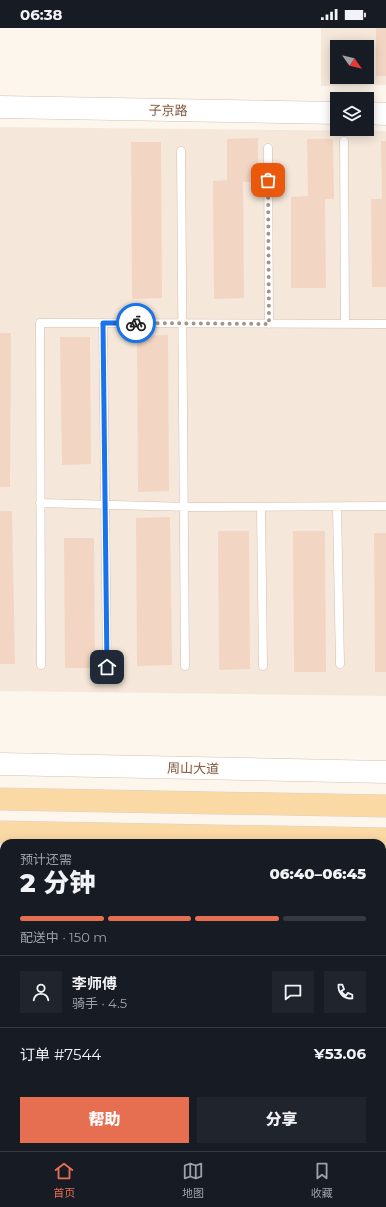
<!DOCTYPE html>
<html lang="zh">
<meta charset="utf-8">
<style>
:root{--surface:#171b24;--page:#20242c;--text:#f1f3f6;--muted:#9ea1a6;--line:#363941;--accent:#e76f51}
body{margin:0;font-family:Montserrat,"Noto Sans SC",sans-serif;background:var(--page);color:var(--text);height:100vh;display:flex;flex-direction:column;font-size:15px;white-space:nowrap}
*{box-sizing:border-box;margin:0}
p{font-size:13px;color:var(--muted)}
.icon{flex:none;width:22px;height:22px;fill:none;stroke:currentColor;stroke-width:2;stroke-linecap:round;stroke-linejoin:round}
.map{position:relative;flex:1;overflow:hidden}
.side{position:absolute;left:0px;top:811px;width:386px;height:312px;display:flex;flex-direction:column;background:var(--surface);border-radius:12px 12px 0 0;box-shadow:0 2px 10px #0003}
.side>*{flex:none}
.needle{width:26px;rotate:124deg}
.fabs{position:absolute;left:330px;top:12px;display:grid;gap:8px}
.fabs a{display:grid;place-items:center;width:44px;height:44px;border-radius:0px;background:var(--surface);box-shadow:0 2px 10px #0003;font-size:20px}
.pin{position:absolute;display:grid;place-items:center;width:34px;height:34px;color:#fff;margin:-17px;border-radius:8px;box-shadow:0 2px 6px #0006}
.courier{position:absolute;display:grid;place-items:center;width:40px;height:40px;margin:-20px;border:3px solid #1a73e8;border-radius:50%;background:#fff;color:#222;box-shadow:0 1px 5px #0007}
.overview em{font-style:normal;font-weight:800}
.overview div{display:flex;flex-direction:column-reverse}
.overview{display:flex;align-items:center;justify-content:space-between;height:68px;padding:0 20px}
h1{font-size:26px;font-weight:800;line-height:30px}
.bar{display:grid;grid-template-columns:repeat(4,1fr);gap:6px 4px;align-content:center;height:48px;padding:0 20px}
.bar i{height:5px;border-radius:3px;background:var(--line)}
.bar .selected{background:var(--accent)}
.bar p{grid-column:span 4}
.line{display:flex;align-items:center;gap:10px;padding:0 20px;border-top:1px solid var(--line)}
.line div{flex:1}
.round{display:grid;place-items:center;flex:none;width:42px;height:42px;border-radius:0px;background:var(--page)}
.button{display:flex;gap:8px;margin-top:auto;padding:8px 20px}
.button a{flex:1;height:46px;border-radius:0px;background:var(--accent);color:#fff;font-size:16px;font-weight:800;line-height:46px;text-align:center}
.button a+a{background:var(--page);color:var(--text)}
.status{display:flex;justify-content:space-between;align-items:center;height:28px;padding:0 20px;background:var(--surface);direction:ltr}
.status svg{height:11px;fill:currentColor}
.tab-bar{display:flex;justify-content:space-around;align-items:center;height:56px;border-top:1px solid var(--line);background:var(--surface);font-size:11px;color:var(--muted)}
.tab-bar a{display:grid;justify-items:center;gap:2px}
.tab-bar .selected{color:var(--accent)}
.map>svg:first-child{display:block}
.residential{fill:#f5e8da;fill-rule:evenodd}
.building{fill:#f3d5c3}
.lines{fill:none;stroke-linecap:round;stroke-linejoin:round}
.lane-casing{stroke:#d1beb0;stroke-width:9}
.secondary-casing{stroke:#d6c0b0;stroke-width:23}
.primary-casing{stroke:#dad1cd;stroke-width:23}
.lane{stroke:#fff;stroke-width:8}
.secondary{stroke:#fff;stroke-width:22}
.primary{stroke:#fbd9a5;stroke-width:22}
.done{stroke:#a89285;stroke-width:4;stroke-dasharray:0 7.2}
.route{stroke:#1a73e8;stroke-width:5}
.labels{text-anchor:middle;dominant-baseline:central;stroke-width:3;stroke-linejoin:round;paint-order:stroke}
.street-label{font-size:13px;fill:#7a5c4d;stroke:#fffaf3}
</style>
<div class="status"><b>06:38</b><svg viewBox="0 0 49 12"><path d="M0 12V9h3v3zM5 12V6h3v6zM10 12V3h3v9zM15 12V0h3v12zM26 1h20v11H26zM47 4h2v5h-2z"/></svg></div>
<div class="map">
<svg width="386" height="1123" viewBox="0 0 386 1123">
<rect width="100%" height="100%" fill="#fdf6ec"/>
<path class="residential" d="M321,0H386V57L321,58ZM337,19H367V49H337Z
M0,99L386,103V668L0,663Z
M0,940H4V1119H382V948H386V1123H0Z"/>
<path class="building" d="M376,0H386V48H376Z
M258,110V154H243L244,270L214,271L213,153L227,152V111Z
M307,111H333L334,171H325L326,260H291V169L308,168Z
M381,113H386V259H372L371,171H382Z
M131,114H161L162,270L132,271Z
M0,305H11L10,459H0Z
M168,307L169,463L138,464L137,308Z
M60,309H90L91,436L62,437Z
M0,483H12L15,636H0Z
M170,489L172,637L137,638L136,490Z
M218,503H249L250,641L219,642Z
M293,503H325L326,644H294Z
M374,505H386V644H375Z
M64,510H94L95,640H65Z
M0,944H4V1095H0Z
M382,950H386V992H382Z"/>
<g class="lines">
<g class="lane-casing">
<path id="lane" d="M344,113L345,296
M268,120L269,296
M181,123L185,638
M103,295L107,639
M40,475L189,479L386,478
M261,479L263,638
M337,479L340,636
M41,637L40,295L386,296
M382,1109H386"/>
</g>
<g class="secondary-casing">
<path id="secondary" d="M0,79L337,85
M367,85L386,86
M0,736L386,744
M0,838H4
M382,844H386"/>
</g>
<g class="primary-casing">
<path id="primary" d="M0,771L386,778
M0,804L386,811"/>
</g>
<use href="#lane" class="lane"/>
<use href="#secondary" class="secondary"/>
<use href="#primary" class="primary"/>
</g>
<g class="lines">
<path class="done" d="M136,295L269,296L268,152"/>
<path class="route" d="M107,639L103,295H136"/>
</g>
<g class="labels">
<g class="street-label">
<text transform="translate(168 82) rotate(1)">子京路</text>
<text transform="translate(193 740) rotate(1)">周山大道</text>
</g>
</g>
</svg>
<div class="fabs">
<a><svg class="needle" viewBox="-14 -14 28 28"><path d="M0-13l5 13h-10z" fill="#e53935"/><path d="M0 13l5-13h-10z" fill="#9ea1a6"/></svg></a>
<a><svg class="icon" aria-label="layers" viewBox="0 0 24 24"><path d="M12 4l9 5-9 5-9-5zM3 14l9 5 9-5"/></svg></a>
</div>
<div class="pin" style="left:268px;top:152px;background:#ea580c"><svg class="icon" aria-label="bag" viewBox="0 0 24 24"><path d="M5 8h14l-1 12H6zM9 8a3 3 0 0 1 6 0"/></svg></div>
<div class="pin" style="left:107px;top:639px;background:#1f2937"><svg class="icon" aria-label="home" viewBox="0 0 24 24"><path d="M3 11l9-7 9 7M6 9v11h12V9"/></svg></div>
<div class="courier" style="left:136px;top:295px"><svg class="icon" aria-label="bike" viewBox="0 0 24 24"><circle cx="6" cy="16" r="4"/><circle cx="18" cy="16" r="4"/><path d="M6 16l4-8h5l3 8M10 8l3 8H6M13 5h3"/></svg></div>
<section class="side">
<div class="overview"><div><h1>2 分钟</h1><p>预计还需</p></div><em>06:40–06:45</em></div>
<div class="bar"><i class="selected"></i><i class="selected"></i><i class="selected"></i><i></i><p>配送中 · 150 m</p></div>
<div class="line" style="height:72px"><a class="round"><svg class="icon" aria-label="person" viewBox="0 0 24 24"><circle cx="12" cy="8" r="4"/><path d="M4 21q1-7 8-7t8 7"/></svg></a><div><b>李师傅</b><p>骑手 · 4.5</p></div><a class="round"><svg class="icon" aria-label="chat" viewBox="0 0 24 24"><path d="M4 5h16v11H9l-5 4z"/></svg></a><a class="round"><svg class="icon" aria-label="phone" viewBox="0 0 24 24"><path d="M5 4h4l2 5-3 2q2 4 5 5l2-3 5 2v4C11 20 4 13 5 4z"/></svg></a></div>
<div class="line" style="height:52px"><div>订单 #7544</div><b>¥53.06</b></div>
<div class="button"><a>帮助</a><a>分享</a></div>
</section>
</div>
<nav class="tab-bar">
<a class="selected"><svg class="icon" aria-label="home" viewBox="0 0 24 24"><path d="M3 11l9-7 9 7M6 9v11h12V9"/></svg>首页</a>
<a><svg class="icon" aria-label="map" viewBox="0 0 24 24"><path d="M3 6l6-2 6 2 6-2v14l-6 2-6-2-6 2zM9 4v14M15 6v14"/></svg>地图</a>
<a><svg class="icon" aria-label="saved" viewBox="0 0 24 24"><path d="M7 4h10v16l-5-4-5 4z"/></svg>收藏</a>
</nav>
